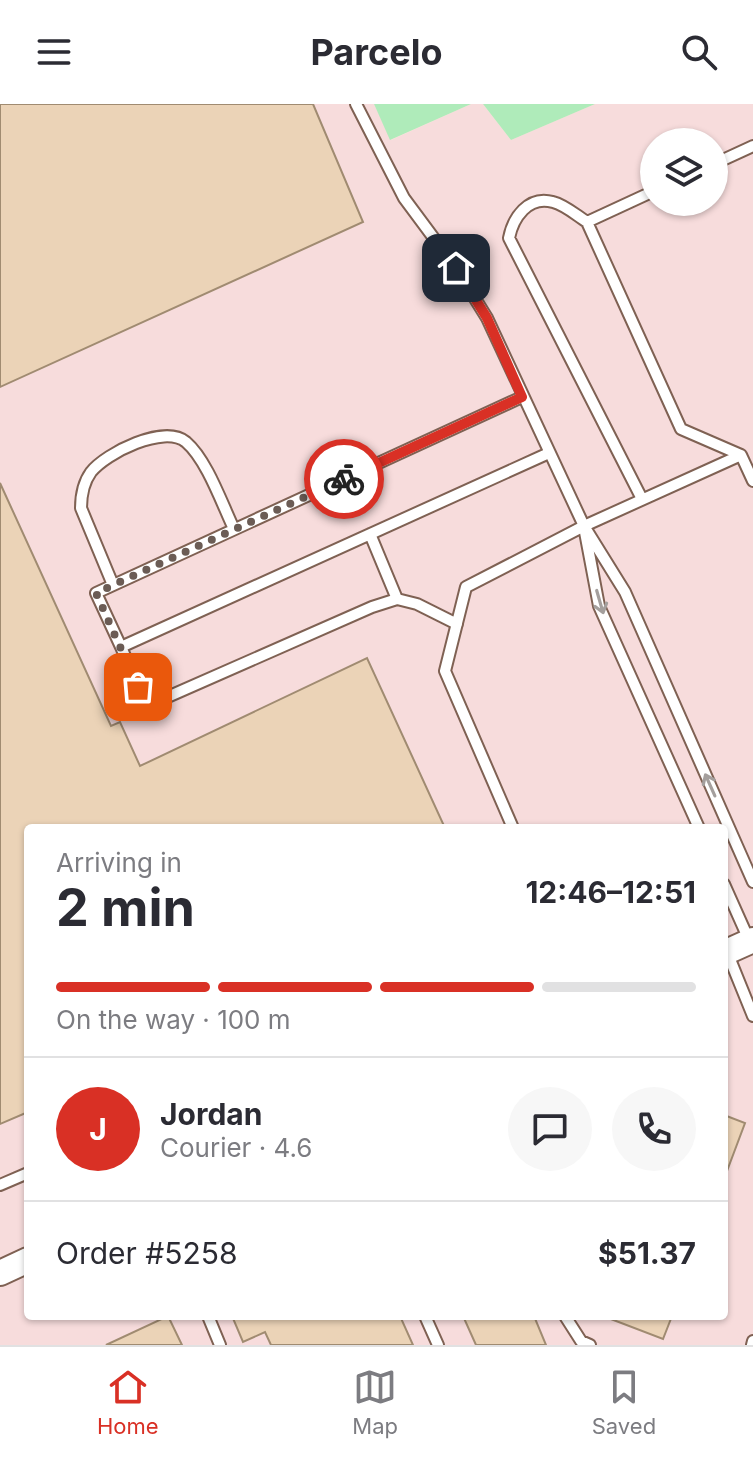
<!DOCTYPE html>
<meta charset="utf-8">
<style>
:root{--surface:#fff;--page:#f7f7f7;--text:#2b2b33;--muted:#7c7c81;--line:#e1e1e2;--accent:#d93025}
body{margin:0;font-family:Inter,sans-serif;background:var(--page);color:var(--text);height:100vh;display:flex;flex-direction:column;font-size:30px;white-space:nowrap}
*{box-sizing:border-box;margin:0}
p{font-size:26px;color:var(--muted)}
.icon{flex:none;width:44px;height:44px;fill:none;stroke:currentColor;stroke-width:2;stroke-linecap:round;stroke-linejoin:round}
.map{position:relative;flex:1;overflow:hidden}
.side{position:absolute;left:24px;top:720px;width:704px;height:496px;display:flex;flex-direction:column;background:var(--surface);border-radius:8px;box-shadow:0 2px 6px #0004}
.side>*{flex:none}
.fabs{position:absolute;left:640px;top:24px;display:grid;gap:16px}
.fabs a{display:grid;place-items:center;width:88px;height:88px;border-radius:50%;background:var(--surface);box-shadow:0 2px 6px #0004;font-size:40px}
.pin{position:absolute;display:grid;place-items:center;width:68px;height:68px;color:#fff;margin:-34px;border-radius:16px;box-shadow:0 4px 12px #0006}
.courier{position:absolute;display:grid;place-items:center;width:80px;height:80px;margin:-40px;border:6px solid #d93025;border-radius:50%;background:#fff;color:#222;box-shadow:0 2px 10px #0007}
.head em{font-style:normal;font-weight:700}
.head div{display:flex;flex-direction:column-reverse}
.head{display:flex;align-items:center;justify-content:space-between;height:136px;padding:0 32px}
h1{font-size:52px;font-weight:700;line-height:60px}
.bar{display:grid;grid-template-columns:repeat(4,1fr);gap:12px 8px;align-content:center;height:96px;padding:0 32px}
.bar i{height:10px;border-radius:6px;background:var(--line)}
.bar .active{background:var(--accent)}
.bar p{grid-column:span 4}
.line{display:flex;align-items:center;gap:20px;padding:0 32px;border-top:2px solid var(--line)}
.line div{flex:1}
.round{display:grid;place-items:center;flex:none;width:84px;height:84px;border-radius:42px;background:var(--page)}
header{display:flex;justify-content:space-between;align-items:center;height:104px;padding:0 32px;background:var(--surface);font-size:36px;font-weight:700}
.dock{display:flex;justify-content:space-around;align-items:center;height:112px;border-top:2px solid var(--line);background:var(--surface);font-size:22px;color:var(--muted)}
.dock a{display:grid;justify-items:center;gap:4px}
.dock .active{color:var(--accent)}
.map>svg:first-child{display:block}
.industrial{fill:#f7dcdc;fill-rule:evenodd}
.green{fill:#afebba}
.building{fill:#ebd3b7;stroke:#a08b71;stroke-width:2}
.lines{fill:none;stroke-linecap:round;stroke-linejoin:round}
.service-casing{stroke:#7f6153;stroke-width:14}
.tertiary-casing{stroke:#7f6153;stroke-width:28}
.service{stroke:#fff;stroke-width:10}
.tertiary{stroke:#fff;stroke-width:24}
.oneway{stroke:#a49f9d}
.done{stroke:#6b5c55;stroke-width:8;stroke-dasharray:0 14.4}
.route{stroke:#d93025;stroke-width:10}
</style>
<header><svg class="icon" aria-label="menu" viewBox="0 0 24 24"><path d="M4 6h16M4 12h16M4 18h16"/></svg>Parcelo<svg class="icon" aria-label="search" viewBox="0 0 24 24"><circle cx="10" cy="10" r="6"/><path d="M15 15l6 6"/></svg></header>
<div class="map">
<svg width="753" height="1241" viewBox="0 0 753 1241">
<rect width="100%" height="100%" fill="#fee8df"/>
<path class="industrial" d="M0,0H374L391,36L471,0H483L511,36L595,0H753V1241H0ZM654,38H714V98H654ZM28,724H724V1212H28Z"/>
<path class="green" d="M374,0H471L390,36Z
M483,0H595L511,36Z"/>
<path class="building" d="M0,0H313L363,118L0,283Z
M0,379L111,622L120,618L140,662L367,554L445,724H28V1008L0,1020Z
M724,1011L745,1019L724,1075Z
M168,1212L182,1241H106Z
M232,1212H400L413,1241H271L265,1228L243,1238Z
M463,1212H534L546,1241H476Z
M603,1212H672L663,1235Z"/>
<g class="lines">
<g class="service-casing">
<path id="service" d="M356,0L404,94L456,164L487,214L584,422L625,488L753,778
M714,60L753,42
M654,87L587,118L681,325L741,351L753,377
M587,118C576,111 565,101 553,98C528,91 513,114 509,134L642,395
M585,428L599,502L699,724
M370,430L397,495
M113,481L81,404C81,391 83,379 91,368C106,349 164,320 186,338C207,356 222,400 234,425
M457,520L417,500L397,495L372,503L147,602L121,543L549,349
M121,543L96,489L522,293
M513,724L445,567L466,483L584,422L741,351
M724,780L749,836
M727,848L753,912
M0,1081L28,1069
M208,1212L220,1241
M425,1212L438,1241
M565,1212L581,1237L590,1241
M752,1241L753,1237"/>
</g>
<g class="tertiary-casing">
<path id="tertiary" d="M724,849L753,836
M0,1169L28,1156"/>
</g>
<use href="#service" class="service"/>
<use href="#tertiary" class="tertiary"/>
</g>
<defs><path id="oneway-shaft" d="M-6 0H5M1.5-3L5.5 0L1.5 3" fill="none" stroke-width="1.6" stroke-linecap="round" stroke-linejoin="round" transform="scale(2)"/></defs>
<g class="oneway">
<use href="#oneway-shaft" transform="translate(600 498) rotate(74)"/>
<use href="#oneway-shaft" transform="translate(710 681) rotate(-114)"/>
</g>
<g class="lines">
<path class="done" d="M138,583L96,489L344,375"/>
<path class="route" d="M344,375L522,293L487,214L456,164"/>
</g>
</svg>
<div class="fabs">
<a><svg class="icon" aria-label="layers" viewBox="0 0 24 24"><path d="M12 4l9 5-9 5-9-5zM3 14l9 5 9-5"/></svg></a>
</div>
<div class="pin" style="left:138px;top:583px;background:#ea580c"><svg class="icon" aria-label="bag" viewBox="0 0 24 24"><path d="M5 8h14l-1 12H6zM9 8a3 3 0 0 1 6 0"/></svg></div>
<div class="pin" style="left:456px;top:164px;background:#1f2937"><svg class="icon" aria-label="home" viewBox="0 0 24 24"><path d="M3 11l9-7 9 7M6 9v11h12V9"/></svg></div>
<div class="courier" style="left:344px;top:375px"><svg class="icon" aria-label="bike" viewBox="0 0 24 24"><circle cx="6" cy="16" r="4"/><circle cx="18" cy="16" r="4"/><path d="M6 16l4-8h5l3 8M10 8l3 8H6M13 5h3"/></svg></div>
<section class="side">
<div class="head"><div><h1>2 min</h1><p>Arriving in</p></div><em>12:46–12:51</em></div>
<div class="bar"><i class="active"></i><i class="active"></i><i class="active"></i><i></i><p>On the way · 100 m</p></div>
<div class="line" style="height:144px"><b class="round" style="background:var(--accent);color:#fff">J</b><div><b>Jordan</b><p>Courier · 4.6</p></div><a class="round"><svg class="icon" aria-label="chat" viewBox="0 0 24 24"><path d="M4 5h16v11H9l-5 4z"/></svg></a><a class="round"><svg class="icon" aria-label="phone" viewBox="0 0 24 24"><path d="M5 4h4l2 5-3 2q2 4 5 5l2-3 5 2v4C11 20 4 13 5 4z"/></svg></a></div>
<div class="line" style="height:104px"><div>Order #5258</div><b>$51.37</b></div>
</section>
</div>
<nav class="dock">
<a class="active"><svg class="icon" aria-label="home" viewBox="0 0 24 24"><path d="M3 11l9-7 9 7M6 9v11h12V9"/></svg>Home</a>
<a><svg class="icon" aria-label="map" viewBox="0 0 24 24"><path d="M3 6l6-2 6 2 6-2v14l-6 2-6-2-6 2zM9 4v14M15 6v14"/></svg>Map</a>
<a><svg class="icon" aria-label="saved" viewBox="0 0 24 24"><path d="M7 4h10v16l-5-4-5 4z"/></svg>Saved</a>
</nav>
